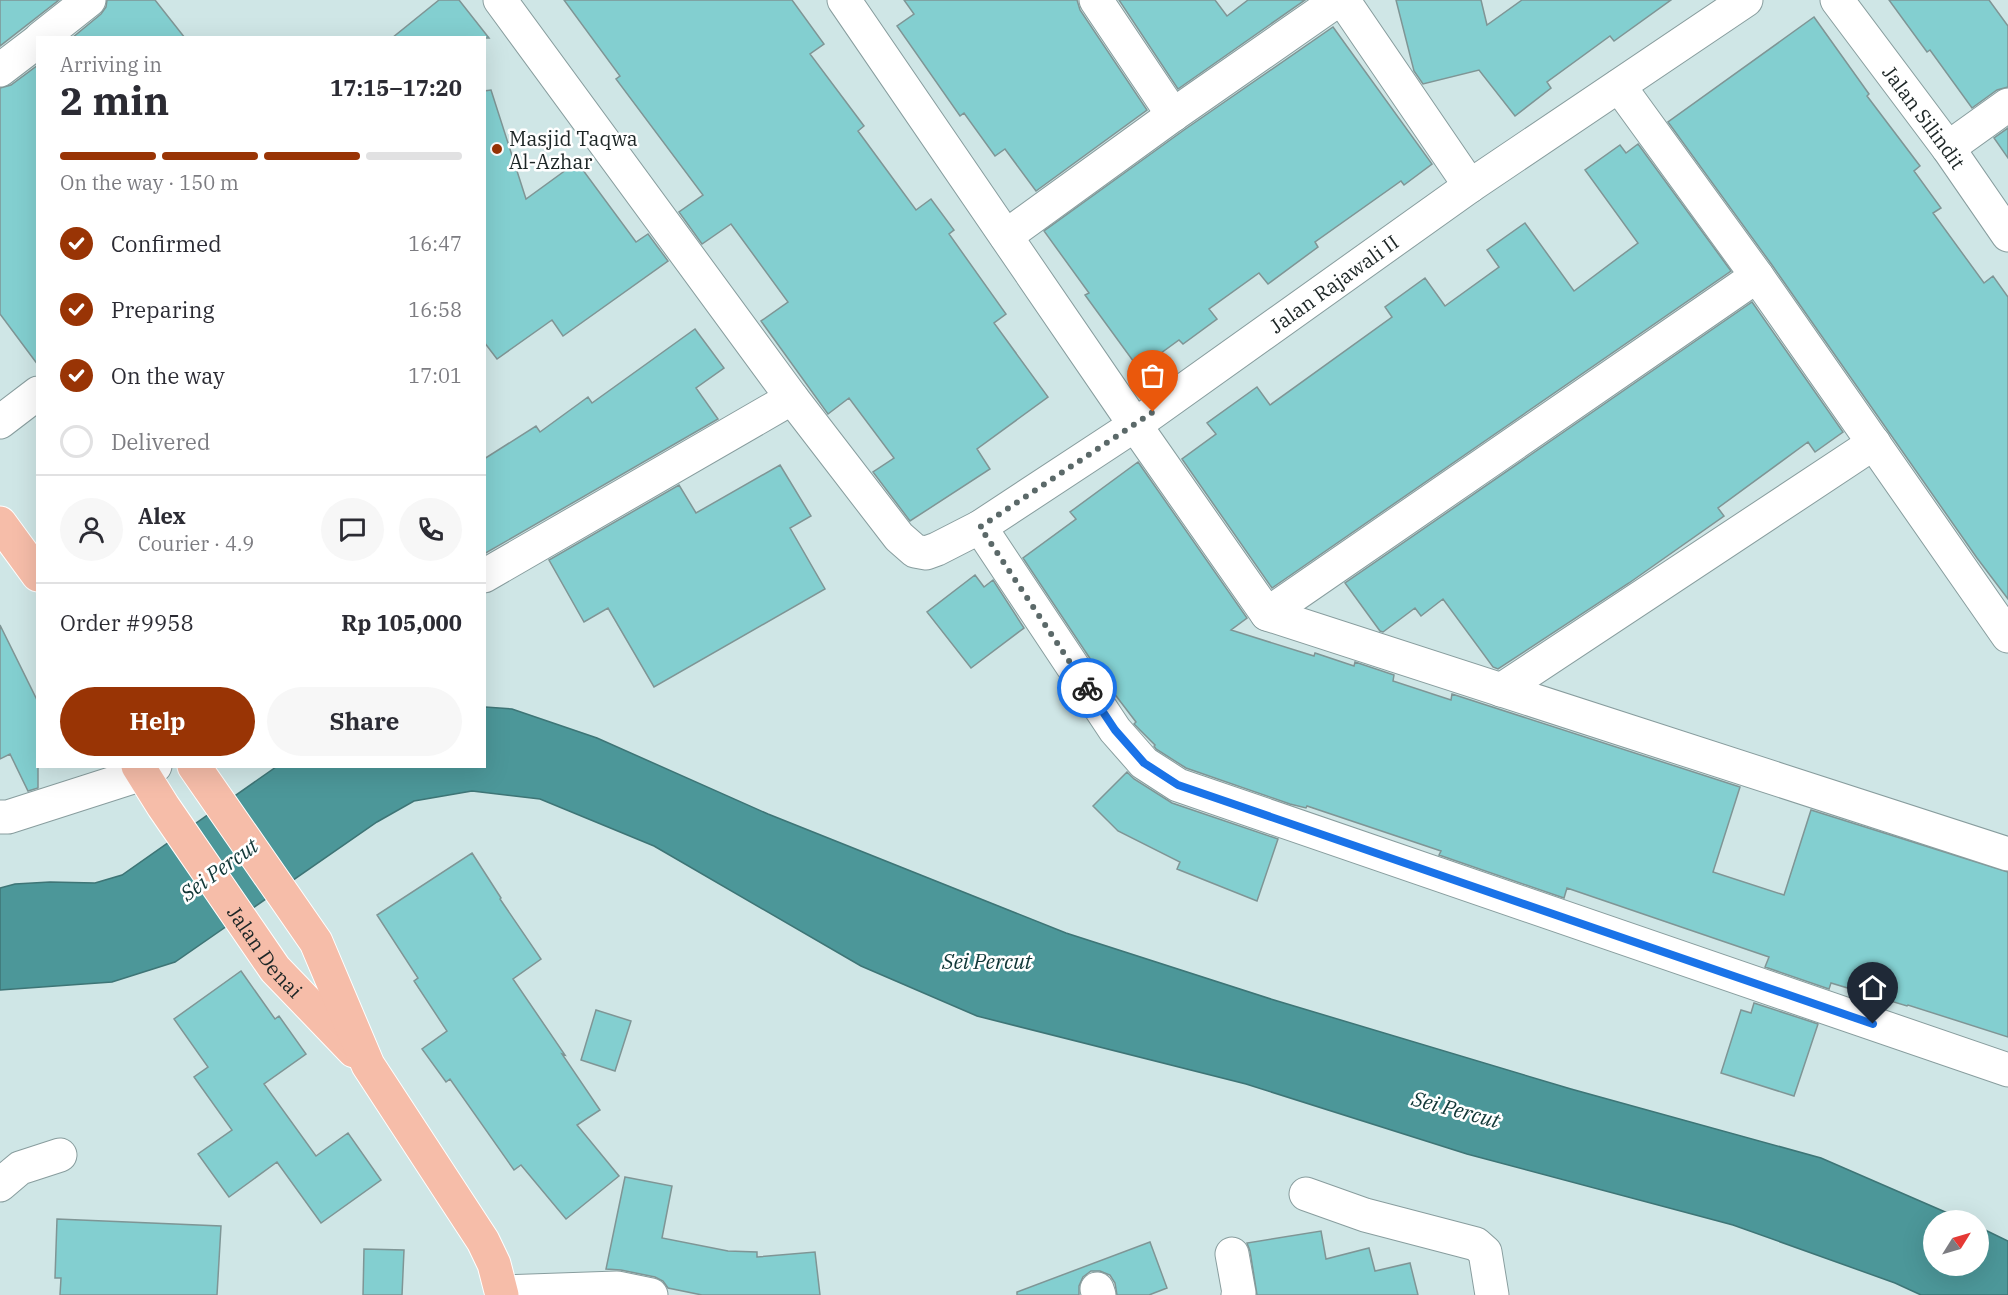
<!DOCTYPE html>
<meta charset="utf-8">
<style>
:root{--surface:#fff;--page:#f7f7f7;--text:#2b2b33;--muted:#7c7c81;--line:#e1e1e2;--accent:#993405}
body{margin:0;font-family:"IBM Plex Serif",serif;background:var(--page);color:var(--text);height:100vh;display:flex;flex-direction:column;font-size:22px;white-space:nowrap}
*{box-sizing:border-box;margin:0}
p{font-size:20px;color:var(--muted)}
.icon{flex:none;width:33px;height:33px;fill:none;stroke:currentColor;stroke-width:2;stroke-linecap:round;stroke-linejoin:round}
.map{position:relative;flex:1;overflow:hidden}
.side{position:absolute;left:36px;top:36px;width:450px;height:732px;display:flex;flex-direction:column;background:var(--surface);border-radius:0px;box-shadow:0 6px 24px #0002}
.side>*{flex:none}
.needle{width:39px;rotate:53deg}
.fabs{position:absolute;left:1923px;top:1210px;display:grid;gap:12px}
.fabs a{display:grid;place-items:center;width:66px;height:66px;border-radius:50%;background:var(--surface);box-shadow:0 6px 24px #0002;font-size:30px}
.pin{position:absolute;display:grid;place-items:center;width:51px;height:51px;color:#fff;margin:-62px -26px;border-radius:50% 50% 50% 0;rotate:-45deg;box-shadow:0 0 6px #0007}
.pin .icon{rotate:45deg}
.courier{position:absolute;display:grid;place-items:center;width:60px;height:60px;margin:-30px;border:4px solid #1a73e8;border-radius:50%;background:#fff;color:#222;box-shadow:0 2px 8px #0007}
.summary em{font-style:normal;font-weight:700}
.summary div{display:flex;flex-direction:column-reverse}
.summary{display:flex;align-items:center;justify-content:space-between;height:102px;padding:0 24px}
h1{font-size:39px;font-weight:700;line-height:45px}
.bar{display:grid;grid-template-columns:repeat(4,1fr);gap:9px 6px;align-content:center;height:72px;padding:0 24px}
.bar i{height:8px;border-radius:4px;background:var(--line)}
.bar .selected{background:var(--accent)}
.bar p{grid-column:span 4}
.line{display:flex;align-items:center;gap:15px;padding:0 24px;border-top:2px solid var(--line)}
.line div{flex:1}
.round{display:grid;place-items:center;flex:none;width:63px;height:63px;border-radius:32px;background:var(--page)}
ol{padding:0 24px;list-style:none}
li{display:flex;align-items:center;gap:18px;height:66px}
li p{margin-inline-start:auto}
li .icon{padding:6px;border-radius:50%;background:var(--accent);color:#fff;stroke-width:4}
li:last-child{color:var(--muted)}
li i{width:33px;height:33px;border:3px solid var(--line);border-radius:50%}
.primary-button{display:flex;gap:12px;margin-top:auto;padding:12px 24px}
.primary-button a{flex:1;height:69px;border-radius:36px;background:var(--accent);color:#fff;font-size:24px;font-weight:700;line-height:69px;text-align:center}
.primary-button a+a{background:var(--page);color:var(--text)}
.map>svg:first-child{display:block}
.water{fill:#4c9799;stroke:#3e7576;stroke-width:1.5}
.building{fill:#83cfd0;stroke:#7f9595;stroke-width:1.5}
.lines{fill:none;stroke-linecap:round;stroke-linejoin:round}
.street-casing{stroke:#889d9e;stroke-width:35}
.primary-casing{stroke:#fff;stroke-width:35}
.street{stroke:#fff;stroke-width:33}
.primary{stroke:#f6bda9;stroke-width:33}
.done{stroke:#5b6969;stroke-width:6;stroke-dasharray:0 10.8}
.route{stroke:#1a73e8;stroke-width:8}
.poi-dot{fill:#993405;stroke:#fff;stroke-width:2}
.labels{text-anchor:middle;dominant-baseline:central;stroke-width:5;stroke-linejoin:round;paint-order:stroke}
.street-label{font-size:20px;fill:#1d2626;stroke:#fff}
.poi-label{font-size:20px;fill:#1d2626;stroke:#fff;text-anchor:start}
.water-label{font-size:21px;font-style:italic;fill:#103636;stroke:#fff}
</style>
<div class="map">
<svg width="2008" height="1295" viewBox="0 0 2008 1295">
<rect width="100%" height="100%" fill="#cfe6e6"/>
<path class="water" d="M485,707L512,709L597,738L768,814L1066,933L1274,1000L1571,1089L1821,1158L1966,1221H1934V1266H1978L1979,1227L2008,1241V1295H1921L1895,1283L1733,1225L1467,1154L1246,1084L977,1016L861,966L654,846L540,799L472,791L414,801L377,822L175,962L112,982L0,990V888L15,884L50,882L95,883L122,875L276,767L484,766Z"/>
<path class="building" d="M0,0H59L0,46Z
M107,0H155L185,38H72L101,14L106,7Z
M439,0H459L489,38H392Z
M564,0H792L824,44L810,54L864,126L858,131L916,210L931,199L954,230L949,234L1006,314L994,323L1048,397L977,449L990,469L910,521L873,472L894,458L849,398L828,414L761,321L788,302L731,224L702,244L679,212L703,195L616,79L620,76Z
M904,0H1077L1080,10L1147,110L1036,191L1005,149L995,156L964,113L960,116L897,26L914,14Z
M1119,0H1215L1227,16L1248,0H1305L1178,89Z
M1396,0H1481L1487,25L1522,0H1671L1614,41L1610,36L1547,82L1551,88L1515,116L1479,70L1423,84L1414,71Z
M1889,0H1989L2008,26V87L1997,90L1972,108L1930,50L1927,52Z
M1814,17L1869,94L1867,96L1920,166L1914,171L1941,208L1933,213L1984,283L1993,276L2008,297V599L1977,558L1772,265L1668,122Z
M1333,27L1432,164L1404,185L1401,181L1315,242L1318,247L1268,284L1259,273L1209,309L1217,319L1183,344L1179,340L1139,369L1085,295L1089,293L1044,231L1184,130Z
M38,65V365L0,314V88L11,85Z
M491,90L526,199L577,162L636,242L648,234L668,261L563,336L552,320L497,359L484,342V91Z
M2008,128V158L1994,138Z
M1638,144L1731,271L1272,588L1182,459L1216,434L1207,423L1257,387L1270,405L1392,317L1385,307L1425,278L1445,306L1499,267L1487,250L1525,223L1574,291L1638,243L1585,170L1620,145L1626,153Z
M1752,302L1843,432L1815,452L1808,442L1718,508L1724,516L1629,583L1498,669L1493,667L1443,599L1421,616L1415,608L1383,632L1380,631L1345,583Z
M695,329L724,368L696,388L718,419L484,554V459L536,426L540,432L588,397L592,403Z
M1138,462L1247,618L1231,630L1314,656L1315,653L1354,666L1355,662L1394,675L1393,681L1451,700L1452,694L1740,787L1713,872L1784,895L1811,810L2008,872V1037L1908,1005L1907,1006L1831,983L1829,989L1765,967L1769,957L1567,888L1564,898L1439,855L1441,851L1307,806L1306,808L1290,804L1186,768L1156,749L1154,746L1155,745L1134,724L1136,722L1107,684L1023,558L1076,519L1070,512Z
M780,465L811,516L790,528L825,589L654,687L608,608L584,622L549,560L679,485L696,513Z
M975,575L984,587L993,580L1024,628L971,668L927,612Z
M0,625L38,702V788L28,791L10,754L0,759Z
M1127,772L1134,779L1172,803L1278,839L1257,901L1177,869L1180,862L1118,831L1093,806Z
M472,853L501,898L500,899L541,959L513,979L565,1055L562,1054L600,1110L577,1125L619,1176L566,1219L521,1165L514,1170L450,1079L446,1082L422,1049L447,1031L414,981L418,978L377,915Z
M241,971L275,1019L279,1016L306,1054L264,1084L316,1156L348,1133L381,1180L321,1223L277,1162L229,1197L198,1154L232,1130L194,1077L208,1067L174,1019Z
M1754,1003L1818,1024L1794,1096L1721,1073L1741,1010L1751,1013Z
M596,1010L631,1021L615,1071L581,1060Z
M625,1177L672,1186L662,1238L728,1251L757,1252V1257L815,1252L820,1295H702L668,1288L663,1281L655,1277L621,1270L606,1269Z
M57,1219L221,1226L217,1295H60L61,1278H55Z
M1321,1231L1326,1259L1369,1248L1375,1271L1410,1263L1418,1295H1257L1250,1251L1247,1243Z
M1150,1242L1167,1288L1149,1295H1117L1115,1283L1110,1275L1100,1271H1091L1083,1277L1079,1286V1295H1017V1292Z
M364,1249L404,1250L402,1295H363Z"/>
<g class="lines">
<g class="street-casing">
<g id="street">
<path id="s1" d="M500,0L792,398L899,537L915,551L926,553L937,549L980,527L1135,425L1470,186L1746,0"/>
<path d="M844,0L1135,425L1267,614L2008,854"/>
<path d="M1096,0L1173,115"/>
<path d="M1343,0L1470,186"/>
<path id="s2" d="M1837,0L1948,148L2008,235"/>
<path d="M41,38L89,0"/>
<path d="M0,70L38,41"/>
<path d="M1619,86L1757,276L2008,636"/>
<path d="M1948,148L2008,105"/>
<path d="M1006,236L1173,115L1338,0"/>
<path d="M0,422L38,393"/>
<path d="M980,527L1115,730L1144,763L1178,785L2008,1070"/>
<path d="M484,576L792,398"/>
<path d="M1267,614L1757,276"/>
<path d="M1501,690L1874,443"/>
<path d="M0,817H8L142,774L155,766"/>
<path d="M0,1185L20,1168L60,1155"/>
<path d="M1306,1194L1365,1215L1476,1244L1485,1252L1492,1295"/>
<path d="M1232,1254L1239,1293L1238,1295"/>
<path d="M1097,1289L1099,1295"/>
<path d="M502,1292L617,1288L651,1295"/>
</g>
</g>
<g class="primary-casing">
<g id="primary">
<path d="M0,523L38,575"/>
<path id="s3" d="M138,766L163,806L275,969L354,1051"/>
<path d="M194,766L316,942L368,1065L483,1241L494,1264L502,1295"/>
</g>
</g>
<use href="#street" class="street"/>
<use href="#primary" class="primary"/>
</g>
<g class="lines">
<path class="done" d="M1087,688L980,527L1153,412"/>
<path class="route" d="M1087,688L1115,730L1144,763L1178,785L1873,1024"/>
</g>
<circle class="poi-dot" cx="497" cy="149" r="6"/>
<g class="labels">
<g class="street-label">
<text stroke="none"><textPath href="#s2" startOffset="146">Jalan Silindit</textPath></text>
<text stroke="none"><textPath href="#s1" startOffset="1191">Jalan Rajawali II</textPath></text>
<text stroke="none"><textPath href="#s3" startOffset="225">Jalan Denai</textPath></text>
</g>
<g class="poi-label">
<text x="509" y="138">Masjid Taqwa<tspan x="509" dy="23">Al-Azhar</tspan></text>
</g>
<g class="water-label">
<text transform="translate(219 869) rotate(-36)">Sei Percut</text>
<text x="987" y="961">Sei Percut</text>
<text transform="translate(1456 1109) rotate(15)">Sei Percut</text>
</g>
</g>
</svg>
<div class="fabs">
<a><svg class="needle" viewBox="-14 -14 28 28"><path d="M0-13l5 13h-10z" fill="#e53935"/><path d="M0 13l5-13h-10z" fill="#7c7c81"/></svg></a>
</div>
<div class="pin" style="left:1153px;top:412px;background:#ea580c"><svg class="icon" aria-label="bag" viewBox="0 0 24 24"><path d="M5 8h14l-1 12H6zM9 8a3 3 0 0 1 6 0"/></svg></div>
<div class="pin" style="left:1873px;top:1024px;background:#1f2937"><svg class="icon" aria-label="home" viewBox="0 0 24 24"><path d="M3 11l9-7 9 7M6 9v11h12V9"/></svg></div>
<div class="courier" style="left:1087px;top:688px"><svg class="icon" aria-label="bike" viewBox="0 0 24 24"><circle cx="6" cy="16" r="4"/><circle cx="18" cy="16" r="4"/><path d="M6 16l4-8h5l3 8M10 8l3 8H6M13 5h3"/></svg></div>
<section class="side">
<div class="summary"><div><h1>2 min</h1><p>Arriving in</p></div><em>17:15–17:20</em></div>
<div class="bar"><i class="selected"></i><i class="selected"></i><i class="selected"></i><i></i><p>On the way · 150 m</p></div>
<ol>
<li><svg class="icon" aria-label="check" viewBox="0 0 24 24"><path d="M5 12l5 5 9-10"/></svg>Confirmed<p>16:47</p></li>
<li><svg class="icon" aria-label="check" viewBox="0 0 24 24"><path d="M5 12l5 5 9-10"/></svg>Preparing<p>16:58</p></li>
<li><svg class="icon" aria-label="check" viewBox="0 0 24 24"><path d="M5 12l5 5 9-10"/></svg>On the way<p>17:01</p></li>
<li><i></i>Delivered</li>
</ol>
<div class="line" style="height:108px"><a class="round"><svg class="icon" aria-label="person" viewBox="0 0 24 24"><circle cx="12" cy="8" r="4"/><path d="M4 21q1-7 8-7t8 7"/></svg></a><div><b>Alex</b><p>Courier · 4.9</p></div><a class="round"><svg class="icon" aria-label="chat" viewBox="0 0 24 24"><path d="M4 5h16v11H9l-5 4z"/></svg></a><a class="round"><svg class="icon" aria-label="phone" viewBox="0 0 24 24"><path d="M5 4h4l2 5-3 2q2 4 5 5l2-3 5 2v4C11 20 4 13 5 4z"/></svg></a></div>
<div class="line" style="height:78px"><div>Order #9958</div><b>Rp 105,000</b></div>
<div class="primary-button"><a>Help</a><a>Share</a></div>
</section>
</div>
